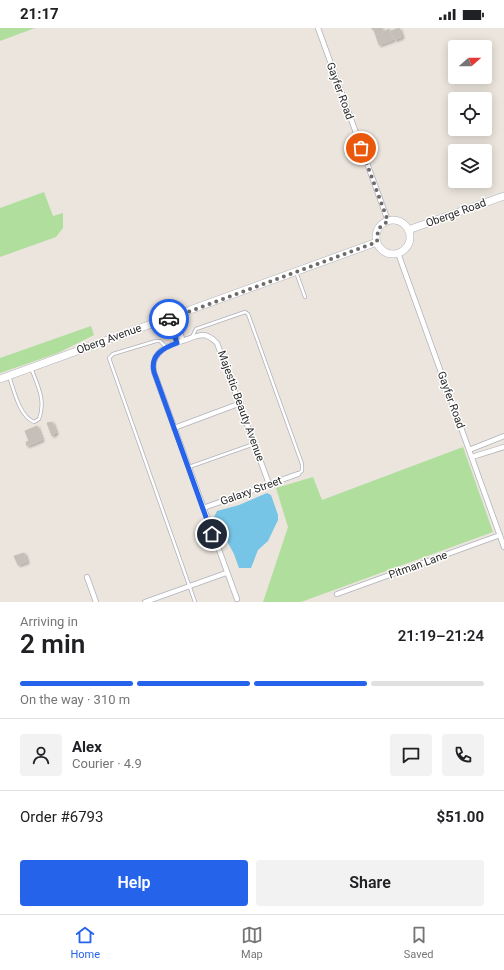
<!DOCTYPE html>
<meta charset="utf-8">
<style>
:root{--surface:#fff;--page:#f2f2f2;--text:#202124;--muted:#757577;--line:#e0e0e0;--accent:#2563eb}
body{margin:0;font-family:Roboto,sans-serif;background:var(--page);color:var(--text);height:100vh;display:flex;flex-direction:column;font-size:15px;white-space:nowrap}
*{box-sizing:border-box;margin:0}
p{font-size:13px;color:var(--muted)}
.icon{flex:none;width:22px;height:22px;fill:none;stroke:currentColor;stroke-width:2;stroke-linecap:round;stroke-linejoin:round}
.map{position:relative;height:574px;overflow:hidden}
.drawer{display:flex;flex-direction:column;background:var(--surface);flex:1}
.drawer>*{flex:none}
.needle{width:26px;rotate:70deg}
.fabs{position:absolute;left:448px;top:12px;display:grid;gap:8px}
.fabs a{display:grid;place-items:center;width:44px;height:44px;border-radius:4px;background:var(--surface);box-shadow:0 2px 10px #0003;font-size:20px}
.pin{position:absolute;display:grid;place-items:center;width:34px;height:34px;color:#fff;margin:-17px;border:2px solid #fff;border-radius:50%;box-shadow:0 1px 4px #0007}
.courier{position:absolute;display:grid;place-items:center;width:40px;height:40px;margin:-20px;border:3px solid #2563eb;border-radius:50%;background:#fff;color:#222;box-shadow:0 1px 5px #0007}
.head em{font-style:normal;font-weight:600}
.head div{display:flex;flex-direction:column-reverse}
.head{display:flex;align-items:center;justify-content:space-between;height:68px;padding:0 20px}
h1{font-size:26px;font-weight:600;line-height:30px}
.bar{display:grid;grid-template-columns:repeat(4,1fr);gap:6px 4px;align-content:center;height:48px;padding:0 20px}
.bar i{height:5px;border-radius:3px;background:var(--line)}
.bar .selected{background:var(--accent)}
.bar p{grid-column:span 4}
.line{display:flex;align-items:center;gap:10px;padding:0 20px;border-top:1px solid var(--line)}
.line div{flex:1}
.round{display:grid;place-items:center;flex:none;width:42px;height:42px;border-radius:4px;background:var(--page)}
.action{display:flex;gap:8px;margin-top:auto;padding:8px 20px}
.action a{flex:1;height:46px;border-radius:4px;background:var(--accent);color:#fff;font-size:16px;font-weight:600;line-height:46px;text-align:center}
.action a+a{background:var(--page);color:var(--text)}
.status{display:flex;justify-content:space-between;align-items:center;height:28px;padding:0 20px;background:var(--surface);direction:ltr}
.status svg{height:11px;fill:currentColor}
.dock{display:flex;justify-content:space-around;align-items:center;height:56px;border-top:1px solid var(--line);background:var(--surface);font-size:11px;color:var(--muted)}
.dock a{display:grid;justify-items:center;gap:2px}
.dock .selected{color:var(--accent)}
.map>svg:first-child{display:block}
.green{fill:#b0de9d}
.water{fill:#76c4e6}
.building{fill:#c4bfb8;stroke:#c6c1b7;filter:url(#shadow)}
.lines{fill:none;stroke-linecap:round;stroke-linejoin:round}
.lane-casing{stroke:#b0b2bd;stroke-width:4}
.street-casing{stroke:#b0b2bd;stroke-width:6}
.secondary-casing{stroke:#b0b2bd;stroke-width:8}
.lane{stroke:#fff;stroke-width:2.5}
.street{stroke:#fff;stroke-width:4.5}
.secondary{stroke:#fff;stroke-width:7}
.done{stroke:#6e6b69;stroke-width:4;stroke-dasharray:0 7.2}
.route{stroke:#2563eb;stroke-width:5}
.labels{text-anchor:middle;dominant-baseline:central;stroke-width:3;stroke-linejoin:round;paint-order:stroke}
.street-label{font-size:11px;fill:#2a2a2a;stroke:#fff}
</style>
<div class="status"><b>21:17</b><svg viewBox="0 0 49 12"><path d="M0 12V9h3v3zM5 12V6h3v6zM10 12V3h3v9zM15 12V0h3v12zM26 1h20v11H26zM47 4h2v5h-2z"/></svg></div>
<div class="map">
<svg width="504" height="574" viewBox="0 0 504 574">
<defs>
<filter id="shadow"><feDropShadow dx="2" dy="1.5" stdDeviation="1" flood-color="#0004"/></filter>
</defs>
<rect width="100%" height="100%" fill="#ebe5dd"/>
<path class="green" d="M0,0H35L0,13Z
M44,164L53,188L63,185V200L56,209L0,229V180Z
M91,298L94,307L58,325L0,345V330Z
M463,419L493,504L301,574H263L288,499L276,460L313,449L322,472Z"/>
<path class="water" d="M267,465L271,467L278,487V492L268,513L258,522L251,540H239L234,526L214,489L217,483L239,477Z"/>
<path class="building" d="M371,0H382L383,4L389,1L393,12L379,17L374,2Z
M399,0L402,9L395,12L391,3Z
M52,394L56,405L52,408L47,395Z
M37,398L42,412L27,418L26,414L29,413L25,403Z
M24,525L27,534L18,537L14,528Z"/>
<g class="lines">
<g class="lane-casing">
<path id="lane" d="M296,244L305,269
M192,309L196,301L245,284L248,286L302,436V443L298,446
M166,319L160,313H156L113,326L109,330L195,574
M9,348C14,362 19,388 34,394L39,391C46,373 38,358 31,340
M189,439L254,416"/>
</g>
<g class="street-casing">
<path id="street" d="M318,0L388,193
M398,225L504,519
M174,288L183,313
M168,290L177,315
M174,400L241,375
M469,422L504,408
M472,429L504,419
M203,480L298,446
M87,549L96,574
M337,566L500,507
M237,571L154,344C150,323 169,317 185,312C191,310 197,307 204,307C209,308 213,311 217,315L269,456
M145,574L226,545"/>
</g>
<g class="secondary-casing">
<path id="secondary" d="M376 209a17 17 0 1 1 34 0a17 17 0 1 1-34 0Z
M408,202L504,168
M0,351L377,214"/>
</g>
<use href="#lane" class="lane"/>
<use href="#street" class="street"/>
<use href="#secondary" class="secondary"/>
</g>
<g class="lines">
<path class="done" d="M169,291L377,214L378,201L388,193L361,120"/>
<path class="route" d="M169,291L177,315C163,320 150,327 154,344L212,506"/>
</g>
<g class="labels">
<g class="street-label">
<text transform="translate(340 63) rotate(70)">Gayfer Road</text>
<text transform="translate(456 185) rotate(-20)">Oberge Road</text>
<text transform="translate(109 311) rotate(-20)">Oberg Avenue</text>
<text transform="translate(451 372) rotate(70)">Gayfer Road</text>
<text transform="translate(241 378) rotate(70)">Majestic Beauty Avenue</text>
<text transform="translate(251 463) rotate(-20)">Galaxy Street</text>
<text transform="translate(418 537) rotate(-20)">Pitman Lane</text>
</g>
</g>
</svg>
<div class="fabs">
<a><svg class="needle" viewBox="-14 -14 28 28"><path d="M0-13l5 13h-10z" fill="#e53935"/><path d="M0 13l5-13h-10z" fill="#757577"/></svg></a>
<a><svg class="icon" aria-label="locate" viewBox="0 0 24 24"><circle cx="12" cy="12" r="6"/><path d="M12 2v4M12 18v4M2 12h4M18 12h4"/></svg></a>
<a><svg class="icon" aria-label="layers" viewBox="0 0 24 24"><path d="M12 4l9 5-9 5-9-5zM3 14l9 5 9-5"/></svg></a>
</div>
<div class="pin" style="left:361px;top:120px;background:#ea580c"><svg class="icon" aria-label="bag" viewBox="0 0 24 24"><path d="M5 8h14l-1 12H6zM9 8a3 3 0 0 1 6 0"/></svg></div>
<div class="pin" style="left:212px;top:506px;background:#1f2937"><svg class="icon" aria-label="home" viewBox="0 0 24 24"><path d="M3 11l9-7 9 7M6 9v11h12V9"/></svg></div>
<div class="courier" style="left:169px;top:291px"><svg class="icon" aria-label="car" viewBox="0 0 24 24"><path d="M5 17H2v-5l4-1 3-4h7l3 4 3 1v5h-3M9 17h6M6 11h13"/><circle cx="7" cy="17" r="2"/><circle cx="17" cy="17" r="2"/></svg></div>
</div>
<section class="drawer">
<div class="head"><div><h1>2 min</h1><p>Arriving in</p></div><em>21:19–21:24</em></div>
<div class="bar"><i class="selected"></i><i class="selected"></i><i class="selected"></i><i></i><p>On the way · 310 m</p></div>
<div class="line" style="height:72px"><a class="round"><svg class="icon" aria-label="person" viewBox="0 0 24 24"><circle cx="12" cy="8" r="4"/><path d="M4 21q1-7 8-7t8 7"/></svg></a><div><b>Alex</b><p>Courier · 4.9</p></div><a class="round"><svg class="icon" aria-label="chat" viewBox="0 0 24 24"><path d="M4 5h16v11H9l-5 4z"/></svg></a><a class="round"><svg class="icon" aria-label="phone" viewBox="0 0 24 24"><path d="M5 4h4l2 5-3 2q2 4 5 5l2-3 5 2v4C11 20 4 13 5 4z"/></svg></a></div>
<div class="line" style="height:52px"><div>Order #6793</div><b>$51.00</b></div>
<div class="action"><a>Help</a><a>Share</a></div>
</section>
<nav class="dock">
<a class="selected"><svg class="icon" aria-label="home" viewBox="0 0 24 24"><path d="M3 11l9-7 9 7M6 9v11h12V9"/></svg>Home</a>
<a><svg class="icon" aria-label="map" viewBox="0 0 24 24"><path d="M3 6l6-2 6 2 6-2v14l-6 2-6-2-6 2zM9 4v14M15 6v14"/></svg>Map</a>
<a><svg class="icon" aria-label="saved" viewBox="0 0 24 24"><path d="M7 4h10v16l-5-4-5 4z"/></svg>Saved</a>
</nav>
